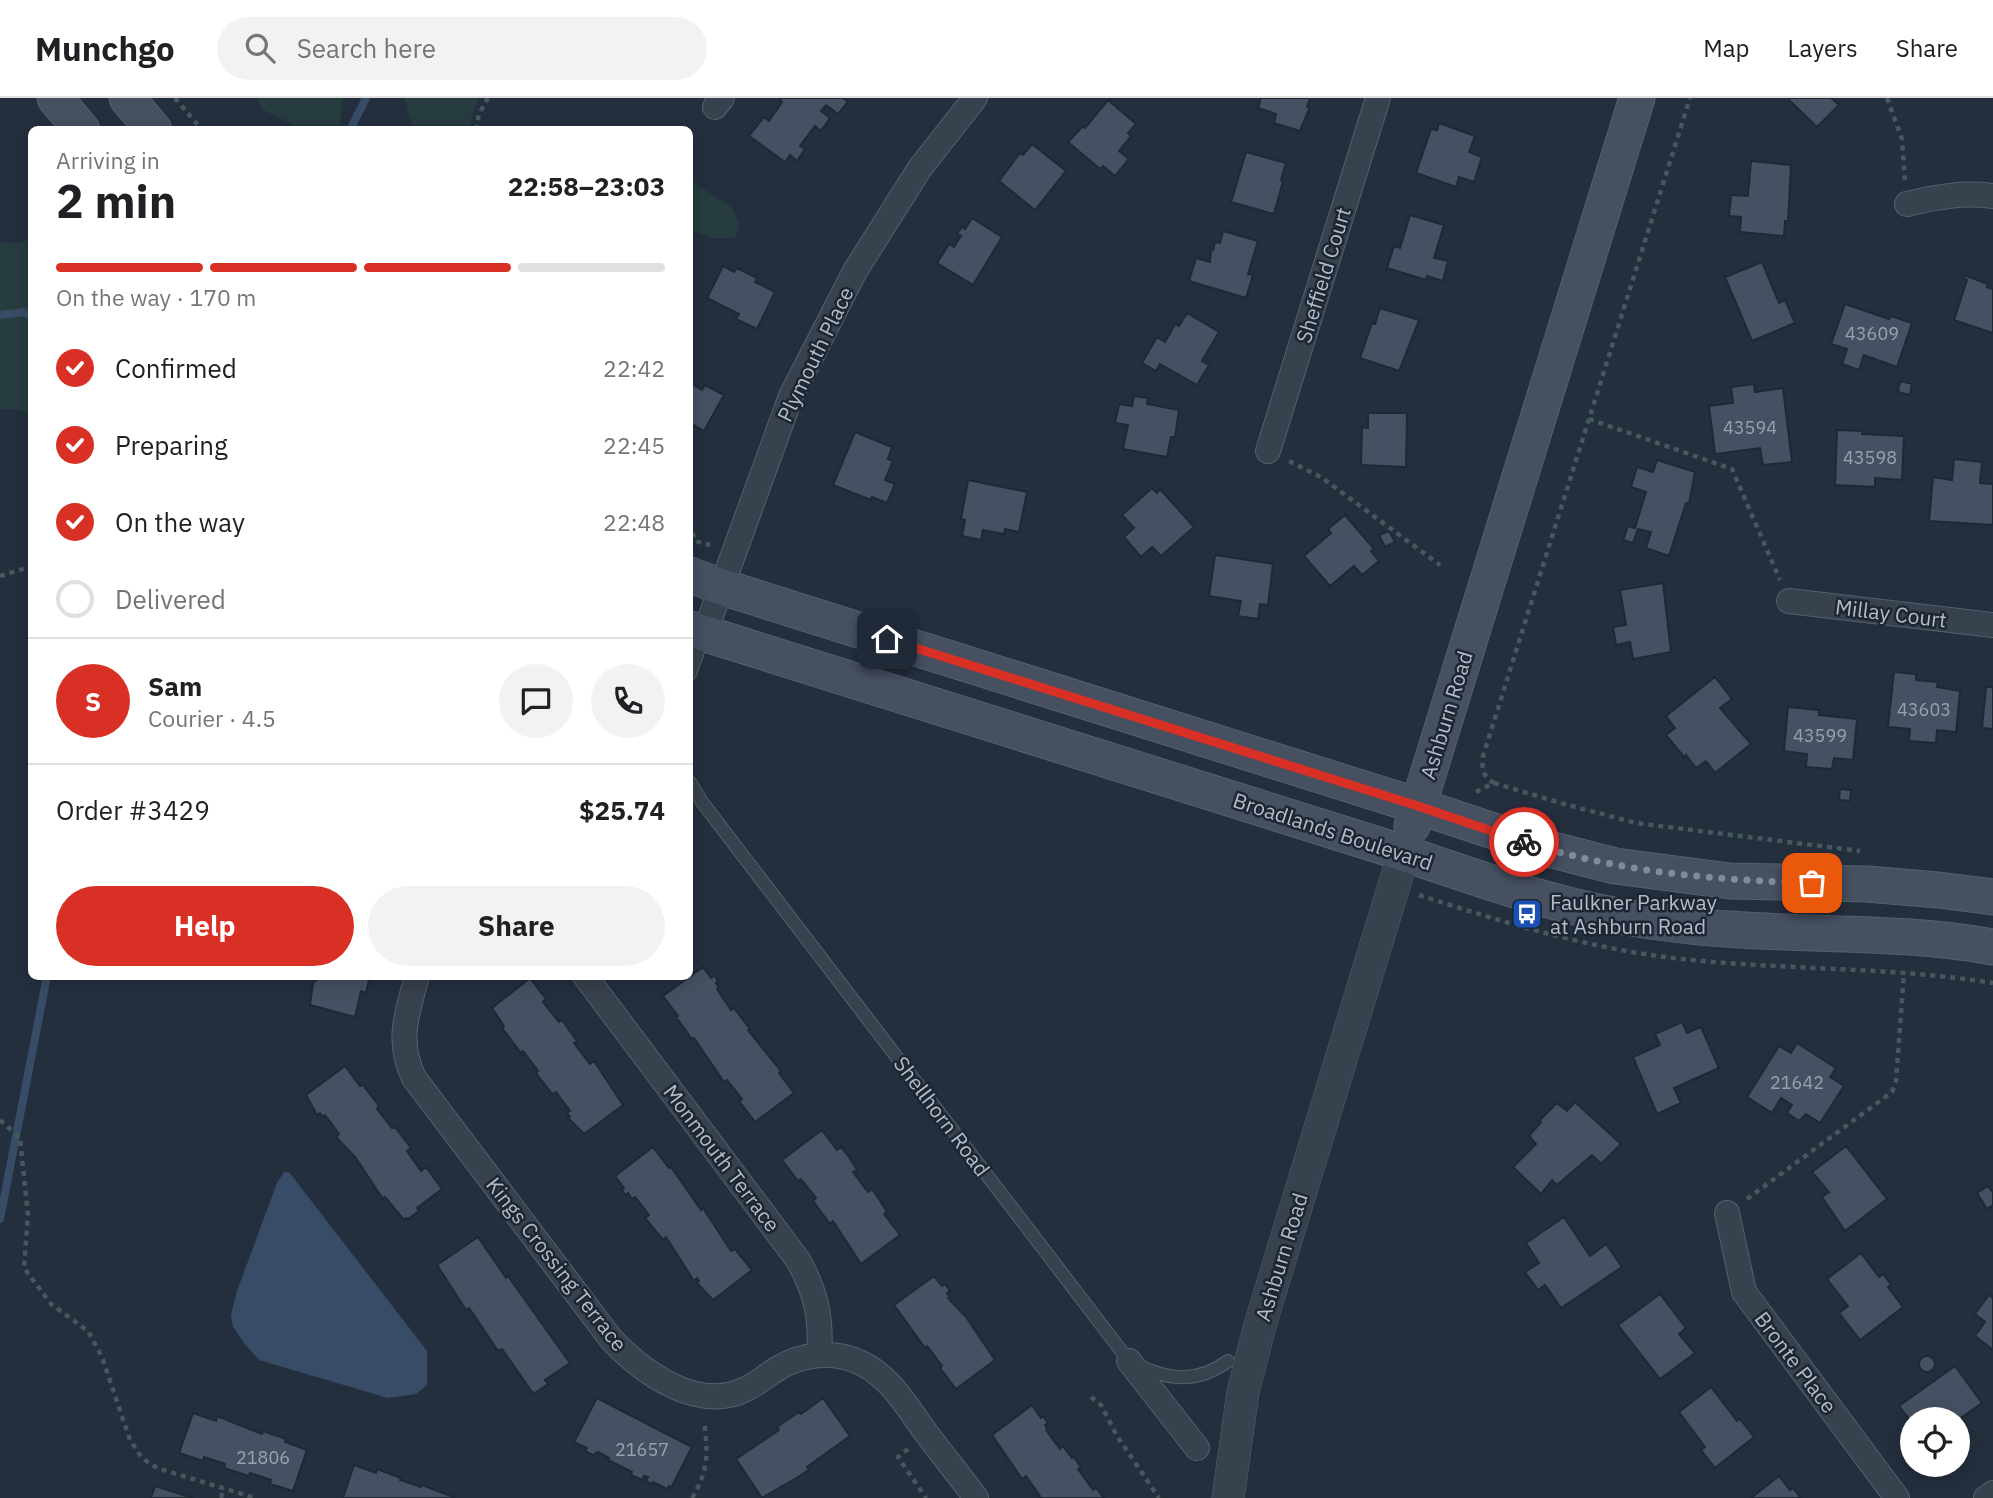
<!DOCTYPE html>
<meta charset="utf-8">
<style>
:root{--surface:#fff;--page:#f2f2f2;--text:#202124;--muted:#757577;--line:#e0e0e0;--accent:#d93025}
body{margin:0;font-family:"IBM Plex Sans",sans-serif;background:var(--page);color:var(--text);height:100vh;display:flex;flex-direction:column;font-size:26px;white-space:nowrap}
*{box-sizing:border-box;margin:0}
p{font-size:23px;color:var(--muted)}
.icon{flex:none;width:38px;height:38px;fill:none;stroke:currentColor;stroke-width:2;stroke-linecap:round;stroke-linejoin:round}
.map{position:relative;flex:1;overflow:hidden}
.details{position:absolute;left:28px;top:28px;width:665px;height:854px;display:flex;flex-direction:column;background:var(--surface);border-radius:10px;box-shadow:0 4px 18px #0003}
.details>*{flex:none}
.fabs{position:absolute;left:1900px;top:1309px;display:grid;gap:14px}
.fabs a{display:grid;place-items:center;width:70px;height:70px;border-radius:50%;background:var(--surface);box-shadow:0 4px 18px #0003;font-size:35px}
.pin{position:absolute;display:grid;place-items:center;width:60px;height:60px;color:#fff;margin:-30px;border-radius:14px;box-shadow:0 4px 10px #0006}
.courier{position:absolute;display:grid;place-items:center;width:70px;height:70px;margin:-35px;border:5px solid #d93025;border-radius:50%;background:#fff;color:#222;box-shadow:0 2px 9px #0007}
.headline em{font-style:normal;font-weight:800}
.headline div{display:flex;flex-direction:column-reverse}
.headline{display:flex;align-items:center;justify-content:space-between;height:119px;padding:0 28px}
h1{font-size:46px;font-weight:800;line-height:52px}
.bar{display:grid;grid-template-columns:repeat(4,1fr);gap:10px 7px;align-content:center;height:84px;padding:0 28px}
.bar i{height:9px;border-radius:5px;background:var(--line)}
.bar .active{background:var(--accent)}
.bar p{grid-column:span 4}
.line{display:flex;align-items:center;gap:18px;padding:0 28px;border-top:2px solid var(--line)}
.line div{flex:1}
.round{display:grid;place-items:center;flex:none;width:74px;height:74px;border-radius:37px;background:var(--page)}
ol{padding:0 28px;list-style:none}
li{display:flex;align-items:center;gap:21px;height:77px}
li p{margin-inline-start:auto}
li .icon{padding:7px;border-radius:50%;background:var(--accent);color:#fff;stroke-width:4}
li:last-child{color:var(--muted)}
li i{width:38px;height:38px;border:4px solid var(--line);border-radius:50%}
.cta{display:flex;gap:14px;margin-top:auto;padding:14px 28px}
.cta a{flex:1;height:80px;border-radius:42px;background:var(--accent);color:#fff;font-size:28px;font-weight:800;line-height:80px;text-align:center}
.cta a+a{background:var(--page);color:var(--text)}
header{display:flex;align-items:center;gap:42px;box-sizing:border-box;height:98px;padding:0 35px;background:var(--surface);border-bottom:2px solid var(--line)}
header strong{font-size:33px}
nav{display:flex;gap:38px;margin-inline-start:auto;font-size:24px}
.search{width:490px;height:63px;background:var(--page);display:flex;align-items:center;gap:18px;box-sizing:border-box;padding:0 24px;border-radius:38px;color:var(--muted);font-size:26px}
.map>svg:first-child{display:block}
.green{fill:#263c3f}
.water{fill:#394c67}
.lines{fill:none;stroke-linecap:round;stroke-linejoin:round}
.stream{stroke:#394c67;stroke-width:8}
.building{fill:#455162;stroke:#1f2835;stroke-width:2}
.service-casing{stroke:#565f6c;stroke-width:14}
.minor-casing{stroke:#565f6c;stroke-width:26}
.tertiary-casing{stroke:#565f6c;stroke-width:33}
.secondary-casing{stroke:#565f6c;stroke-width:37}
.path{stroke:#44595c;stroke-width:4.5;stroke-dasharray:5 5;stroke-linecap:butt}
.service{stroke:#38414e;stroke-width:12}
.minor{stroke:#38414e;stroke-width:24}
.tertiary{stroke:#38414e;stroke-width:32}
.secondary{stroke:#465061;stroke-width:35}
.done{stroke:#828b98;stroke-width:7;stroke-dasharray:0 12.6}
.route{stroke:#d93025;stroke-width:9}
.labels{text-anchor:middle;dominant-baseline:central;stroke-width:5;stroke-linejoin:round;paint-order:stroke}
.number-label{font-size:18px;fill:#98a1af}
.street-label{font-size:21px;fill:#b4bcc9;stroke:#1d2633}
.poi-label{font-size:21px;fill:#b4bcc9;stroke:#1d2633;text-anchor:start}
</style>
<header>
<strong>Munchgo</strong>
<div class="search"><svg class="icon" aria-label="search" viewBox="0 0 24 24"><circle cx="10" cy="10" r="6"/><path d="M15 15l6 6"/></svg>Search here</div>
<nav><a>Map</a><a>Layers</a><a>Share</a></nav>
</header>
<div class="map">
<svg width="1993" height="1400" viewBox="0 0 1993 1400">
<rect width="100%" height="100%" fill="#242f3e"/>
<path class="green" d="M258,0H343L339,31H298L295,28L262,11Z
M405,0H478L468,31L413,32Z
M690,82L732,110L740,128L735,140H711L690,132Z
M31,140V319L20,312L0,311V145H22Z"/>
<path class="water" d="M284,1074H289L427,1253V1287L416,1296L388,1300L259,1262L245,1246L233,1229L231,1217L237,1193L277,1085Z"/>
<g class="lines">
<path class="stream" d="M350,32L366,0
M0,217L24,214L32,219
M0,1121L47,878"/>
</g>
<path class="building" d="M843,0L848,4L838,16L826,7L821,13L830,20L821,33L815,28L800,48L805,51L797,63L790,57L785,64L749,38L764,19L769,23L782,4L779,0Z
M1261,0H1310L1307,9H1310L1300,33L1274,25L1276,16L1258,10Z
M1787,0H1831L1839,7L1817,29Z
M1108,2L1136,26L1128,35L1131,38L1119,53L1129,61L1115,78L1103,68L1100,71L1068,44L1083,28L1085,30Z
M1439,25L1475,38L1469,54L1482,59L1474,84L1459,79L1456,89L1416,75L1431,31L1437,32Z
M1032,46L1066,73L1035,112L999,83L1020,55L1023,57Z
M1246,54L1286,65L1281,82L1283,83L1274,116L1231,104Z
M1751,63L1791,67L1788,123H1785L1784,138L1740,134L1741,119L1729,118L1731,97L1748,98Z
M1410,117L1444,127L1434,160L1448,163L1443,183L1427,178L1426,182L1387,170L1394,148L1400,150Z
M972,120L1002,139L973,187L937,165L949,146L954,149L961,138L957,136L962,129L965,131Z
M1223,133L1258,143L1248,176L1253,177L1246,200L1189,183L1196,160L1210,164L1211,151L1213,152L1215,144L1220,145Z
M1762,164L1779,205L1785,202L1795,225L1752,243L1725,179Z
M723,168L734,174L737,170L757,180L755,184L775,194L757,231L736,221L739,216L707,200Z
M1964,177L1988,186L1987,189L1993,191V235L1954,222L1967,182L1963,180Z
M1845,206L1889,221L1891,218L1912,225L1897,269L1864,257L1859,272L1842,266L1847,251L1831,246Z
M1380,210L1419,222L1399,273L1360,260L1372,225L1375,226Z
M1187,215L1219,234L1202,263L1209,267L1197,287L1160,266L1156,273L1142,265L1157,239L1165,244L1175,226L1179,228Z
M1900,283L1912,286L1910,297L1898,294Z
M690,285L702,292L705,287L724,297L704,333L690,325Z
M1754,286L1755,294L1783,290L1792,364L1763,367L1760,350L1715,356L1709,308L1733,305L1731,289Z
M1134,298L1148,300L1147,306L1179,312L1175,339H1171L1167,359L1123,351L1128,327L1115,325L1119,306L1132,308Z
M1368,315H1407L1406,369L1361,367L1362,329L1368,330Z
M1837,332L1862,333V336L1904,338L1902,382L1875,380V389L1835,387Z
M855,334L892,349L888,361L893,363L885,382L895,386L887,405L872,399L871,402L833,387Z
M1954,361L1982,364L1980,385L1993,386V427L1929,423L1933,379L1952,382Z
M1657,362L1695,374L1689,406L1686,405L1669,458L1646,450L1651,434L1638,431L1633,445L1623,442L1628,428L1635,430L1646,394L1631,389L1637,369L1653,374Z
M968,382L1027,394L1019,434L1005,431L1004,436L983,432L981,442L962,438L965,422L961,421Z
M1152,390L1157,395L1160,391L1194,429L1161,458L1152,449L1141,459L1124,439L1134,430L1122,417Z
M1345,417L1374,451L1371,453L1379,463L1362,477L1354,468L1330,488L1304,458L1331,435L1328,431Z
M1389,433L1395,444L1385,449L1379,437Z
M1215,457L1273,466L1268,507L1260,506L1258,521L1238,518L1241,503L1209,498Z
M1663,485L1671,554L1633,561L1630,544L1616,547L1613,529L1626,527L1620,492Z
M1894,574L1916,576V582L1938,584L1937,589L1960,593L1956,634L1937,632L1936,645L1909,643L1910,631L1888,629Z
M1715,579L1732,601L1720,610L1751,646L1715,675L1706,663L1696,670L1686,657L1684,659L1666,637L1675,630L1666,618Z
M1986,589H1993V631L1982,630Z
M1788,609L1819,612V617L1857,621L1853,662L1834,660L1832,671L1806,669L1807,656L1784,653Z
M1840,691L1851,692L1850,703L1839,702Z
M703,869L711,880L714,877L718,883L716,885L719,889L717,891L731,912L734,910L750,931L748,932L781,973L779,975L794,995L755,1024L739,1003L742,1001L727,982L724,984L694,940L692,941L676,919L678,918L663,898Z
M321,878H370L366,895L361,893L355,919L310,907L313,885Z
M530,880L546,901L543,904L559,924L562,922L577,943L574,945L590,966L594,963L623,1007L584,1036L568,1020L570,1019L567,1015L570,1013L556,994L552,996L536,975L538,973L523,953L521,955L502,930L504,928L492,910Z
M1682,924L1687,935L1701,929L1719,970L1674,990L1681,1005L1657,1016L1633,959L1660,947L1655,936Z
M1797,945L1836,970L1830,979L1844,988L1820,1025L1806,1016L1799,1023L1787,1015L1792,1007L1781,1000L1772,1015L1747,999L1779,948L1791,955Z
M345,968L360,988L363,987L379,1008L377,1011L392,1030L395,1029L411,1050L407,1053L421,1073L426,1069L442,1091L417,1110L419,1113L408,1121L406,1120L404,1122L385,1099L383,1101L355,1059L336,1039L339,1036L325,1017L323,1019L320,1015L317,1017L306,997Z
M1575,1004L1621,1046L1601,1066L1592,1057L1557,1087L1552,1082L1541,1096L1513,1069L1536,1046L1529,1038L1541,1024L1539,1023L1557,1005L1567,1013Z
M822,1032L837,1052L841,1049L849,1059L857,1072L853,1074L868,1094L872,1091L879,1101L887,1114L884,1116L900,1137L861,1166L833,1123L830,1126L813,1103L816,1100L801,1081L798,1083L782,1062Z
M1846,1048L1887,1101L1845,1133L1822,1099L1829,1094L1812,1074Z
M653,1049L669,1070L671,1069L701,1112L703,1110L731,1153L735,1151L752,1172L713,1202L697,1185L699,1183L697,1180L694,1183L666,1139L663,1142L645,1120L649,1117L635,1099L632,1101L628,1095L625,1097L622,1092L624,1090L615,1078Z
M1988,1088L1993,1095V1107L1987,1111L1977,1095Z
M1564,1119L1590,1158L1606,1146L1622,1169L1561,1210L1545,1187L1538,1192L1525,1174L1539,1165L1526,1145Z
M478,1139L506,1180L508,1178L570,1265L545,1282L548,1286L535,1295L532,1294L502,1251L498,1253L469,1210L466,1212L437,1167Z
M1861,1155L1879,1179L1883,1176L1891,1186L1888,1189L1903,1209L1860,1242L1839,1215L1848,1208L1827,1181Z
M934,1178L942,1188L945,1186L950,1193L947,1195L950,1199L948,1200L966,1219L995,1262L956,1291L940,1270L942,1268L927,1248L925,1250L894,1207Z
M1660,1196L1686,1230L1679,1236L1695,1255L1660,1281L1618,1227Z
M1989,1197L1992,1199L1993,1197V1252L1975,1238L1985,1224L1975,1216Z
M1919 1266a8 8 0 1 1 16 0a8 8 0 1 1-16 0Z
M1955,1268L1982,1305L1961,1320L1965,1325L1958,1330V1321H1913V1326L1899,1308Z
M1711,1289L1737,1323L1740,1321L1754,1339L1715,1370L1701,1352L1705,1349L1679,1314Z
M597,1300L692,1349L671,1390L669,1388L667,1391L653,1384L651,1386L646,1383L648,1379L644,1378L642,1382L631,1377L632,1374L608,1362L609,1360L598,1354L593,1357L585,1353L587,1350L574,1344Z
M823,1300L850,1338L807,1369L809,1372L798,1379L762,1400L736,1361L779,1332L777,1329L799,1314L801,1316Z
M1032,1307L1041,1320L1043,1318L1048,1325L1045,1327L1047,1330L1046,1332L1060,1351L1063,1348L1072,1360L1073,1358L1081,1369L1078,1371L1093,1392L1096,1390L1104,1400H1039L1040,1398L1026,1378L1022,1381L992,1337Z
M193,1315L216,1323L217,1318L262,1336L263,1333L286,1341L285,1344L307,1352L293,1393L270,1386L271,1382L250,1375L249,1378L224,1370L225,1366L204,1359L203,1363L179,1355Z
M354,1367L376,1375L377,1371L401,1380L400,1382L421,1389L422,1387L456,1400H343Z
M1779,1378L1790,1392L1793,1390L1801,1400H1751Z
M155,1388L193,1400H151Z"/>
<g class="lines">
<g class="service-casing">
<path id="service" d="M690,576L704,537
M690,684L702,704L1129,1263C1164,1281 1194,1288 1228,1263"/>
</g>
<g class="minor-casing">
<path id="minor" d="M715,9L722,0
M1907,106C1937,99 1963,94 1993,98
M1268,353L1378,0
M1789,503L1993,527
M704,537L791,298L855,173L920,70L975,0
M417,878C407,916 396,942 414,980L611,1241C643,1275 698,1315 746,1291C757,1286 767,1277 777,1271C801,1256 833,1252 859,1264C889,1277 906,1307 924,1332C941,1355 959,1377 976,1400
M585,878L798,1162C816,1194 822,1221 819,1257
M1727,1115L1744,1194L1897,1400
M1129,1263L1197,1350
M1986,1400L1993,1395"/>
</g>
<g class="tertiary-casing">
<path id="tertiary" d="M1228,1400L1243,1294L1260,1227L1404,755"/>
</g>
<g class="secondary-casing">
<path id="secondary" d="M55,0L82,32
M127,0L154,32
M690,477L722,489L1418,708L1545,750L1615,768L1730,783L1867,786L1938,792L1993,799
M690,531L1375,746C1454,771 1532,802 1613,817C1639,822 1666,825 1692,828C1792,839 1894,831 1993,849
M1412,728L1637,0"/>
</g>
<path class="path" d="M175,0L202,32
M1887,0L1902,41L1905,84
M476,32L479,16L488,0
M1589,321L1732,371L1780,482
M1289,363L1321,379L1440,467
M690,425L695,443L710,447
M0,478L32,468
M1494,685L1564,706L1636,725L1860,753
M1476,694L1494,685C1482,678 1482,671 1483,658L1690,0
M1419,797C1508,826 1597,853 1692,862C1792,872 1893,869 1993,885
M0,1022L20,1040L28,1117L24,1170L51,1206L88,1233L102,1259L130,1342L142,1360L157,1370L255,1400
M1747,1101L1892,994L1896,983L1904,875
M1091,1299L1101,1307L1117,1338L1159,1400
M908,1351L898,1359L926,1400
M221,1400L224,1390
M692,1400C709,1372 708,1354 704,1323"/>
<use href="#service" class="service"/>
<use href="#minor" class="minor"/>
<use href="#tertiary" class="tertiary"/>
<use href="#secondary" class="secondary"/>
</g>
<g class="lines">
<path class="done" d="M1524,744C1618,774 1714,782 1812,785"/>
<path class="route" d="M887,541L1418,708L1524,744"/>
</g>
<defs>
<g id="bus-square" transform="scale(1.575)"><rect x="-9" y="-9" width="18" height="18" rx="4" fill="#1a4fb4" stroke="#1d2633"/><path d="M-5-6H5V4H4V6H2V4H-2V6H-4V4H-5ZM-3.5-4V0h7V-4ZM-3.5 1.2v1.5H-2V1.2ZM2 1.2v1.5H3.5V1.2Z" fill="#fff"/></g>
</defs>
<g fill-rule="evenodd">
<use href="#bus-square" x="1527" y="816"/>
</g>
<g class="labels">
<g class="number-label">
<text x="1872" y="235">43609</text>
<text x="1750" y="329">43594</text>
<text x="1870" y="359">43598</text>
<text x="1924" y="611">43603</text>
<text x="1820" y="637">43599</text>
<text x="1797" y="984">21642</text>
<text x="642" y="1351">21657</text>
<text x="263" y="1359">21806</text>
</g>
<g class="street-label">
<text transform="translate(1323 177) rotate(-73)">Sheffield Court</text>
<text transform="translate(815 256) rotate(-64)">Plymouth Place</text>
<text transform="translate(1891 515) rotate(7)">Millay Court</text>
<text transform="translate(1446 617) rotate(-73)">Ashburn Road</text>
<text transform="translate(1333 733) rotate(18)">Broadlands Boulevard</text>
<text transform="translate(942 1018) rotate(53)">Shellhorn Road</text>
<text transform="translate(722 1060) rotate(53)">Monmouth Terrace</text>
<text transform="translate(1281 1159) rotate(-73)">Ashburn Road</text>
<text transform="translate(557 1166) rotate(52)">Kings Crossing Terrace</text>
<text transform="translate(1796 1264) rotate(53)">Bronte Place</text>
</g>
<g class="poi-label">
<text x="1550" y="804">Faulkner Parkway<tspan x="1550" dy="24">at Ashburn Road</tspan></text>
</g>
</g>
</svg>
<div class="fabs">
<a><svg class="icon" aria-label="locate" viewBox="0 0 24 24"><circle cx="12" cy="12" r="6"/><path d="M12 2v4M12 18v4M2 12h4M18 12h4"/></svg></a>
</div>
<div class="pin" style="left:1812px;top:785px;background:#ea580c"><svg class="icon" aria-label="bag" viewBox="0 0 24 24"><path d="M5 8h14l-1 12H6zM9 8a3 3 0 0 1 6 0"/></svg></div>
<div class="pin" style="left:887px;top:541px;background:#1f2937"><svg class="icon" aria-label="home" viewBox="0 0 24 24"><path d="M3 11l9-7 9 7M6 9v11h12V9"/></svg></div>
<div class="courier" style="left:1524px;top:744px"><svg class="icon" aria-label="bike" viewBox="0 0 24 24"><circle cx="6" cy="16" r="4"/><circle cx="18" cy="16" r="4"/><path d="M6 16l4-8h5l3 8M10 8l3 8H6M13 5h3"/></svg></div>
<section class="details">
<div class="headline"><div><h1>2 min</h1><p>Arriving in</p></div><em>22:58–23:03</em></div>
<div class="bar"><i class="active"></i><i class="active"></i><i class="active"></i><i></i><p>On the way · 170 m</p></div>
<ol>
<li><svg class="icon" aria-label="check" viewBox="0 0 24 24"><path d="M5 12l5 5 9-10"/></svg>Confirmed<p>22:42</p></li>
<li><svg class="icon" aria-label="check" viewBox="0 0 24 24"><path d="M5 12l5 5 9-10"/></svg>Preparing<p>22:45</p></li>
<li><svg class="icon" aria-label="check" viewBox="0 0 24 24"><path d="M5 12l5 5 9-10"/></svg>On the way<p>22:48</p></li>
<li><i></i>Delivered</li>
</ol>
<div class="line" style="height:126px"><b class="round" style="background:var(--accent);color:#fff">S</b><div><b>Sam</b><p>Courier · 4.5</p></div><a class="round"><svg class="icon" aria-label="chat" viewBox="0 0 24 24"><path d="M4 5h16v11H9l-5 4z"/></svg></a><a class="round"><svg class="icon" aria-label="phone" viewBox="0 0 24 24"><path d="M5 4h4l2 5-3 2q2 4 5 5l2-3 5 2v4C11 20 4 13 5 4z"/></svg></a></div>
<div class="line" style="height:91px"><div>Order #3429</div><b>$25.74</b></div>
<div class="cta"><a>Help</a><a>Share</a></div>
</section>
</div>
